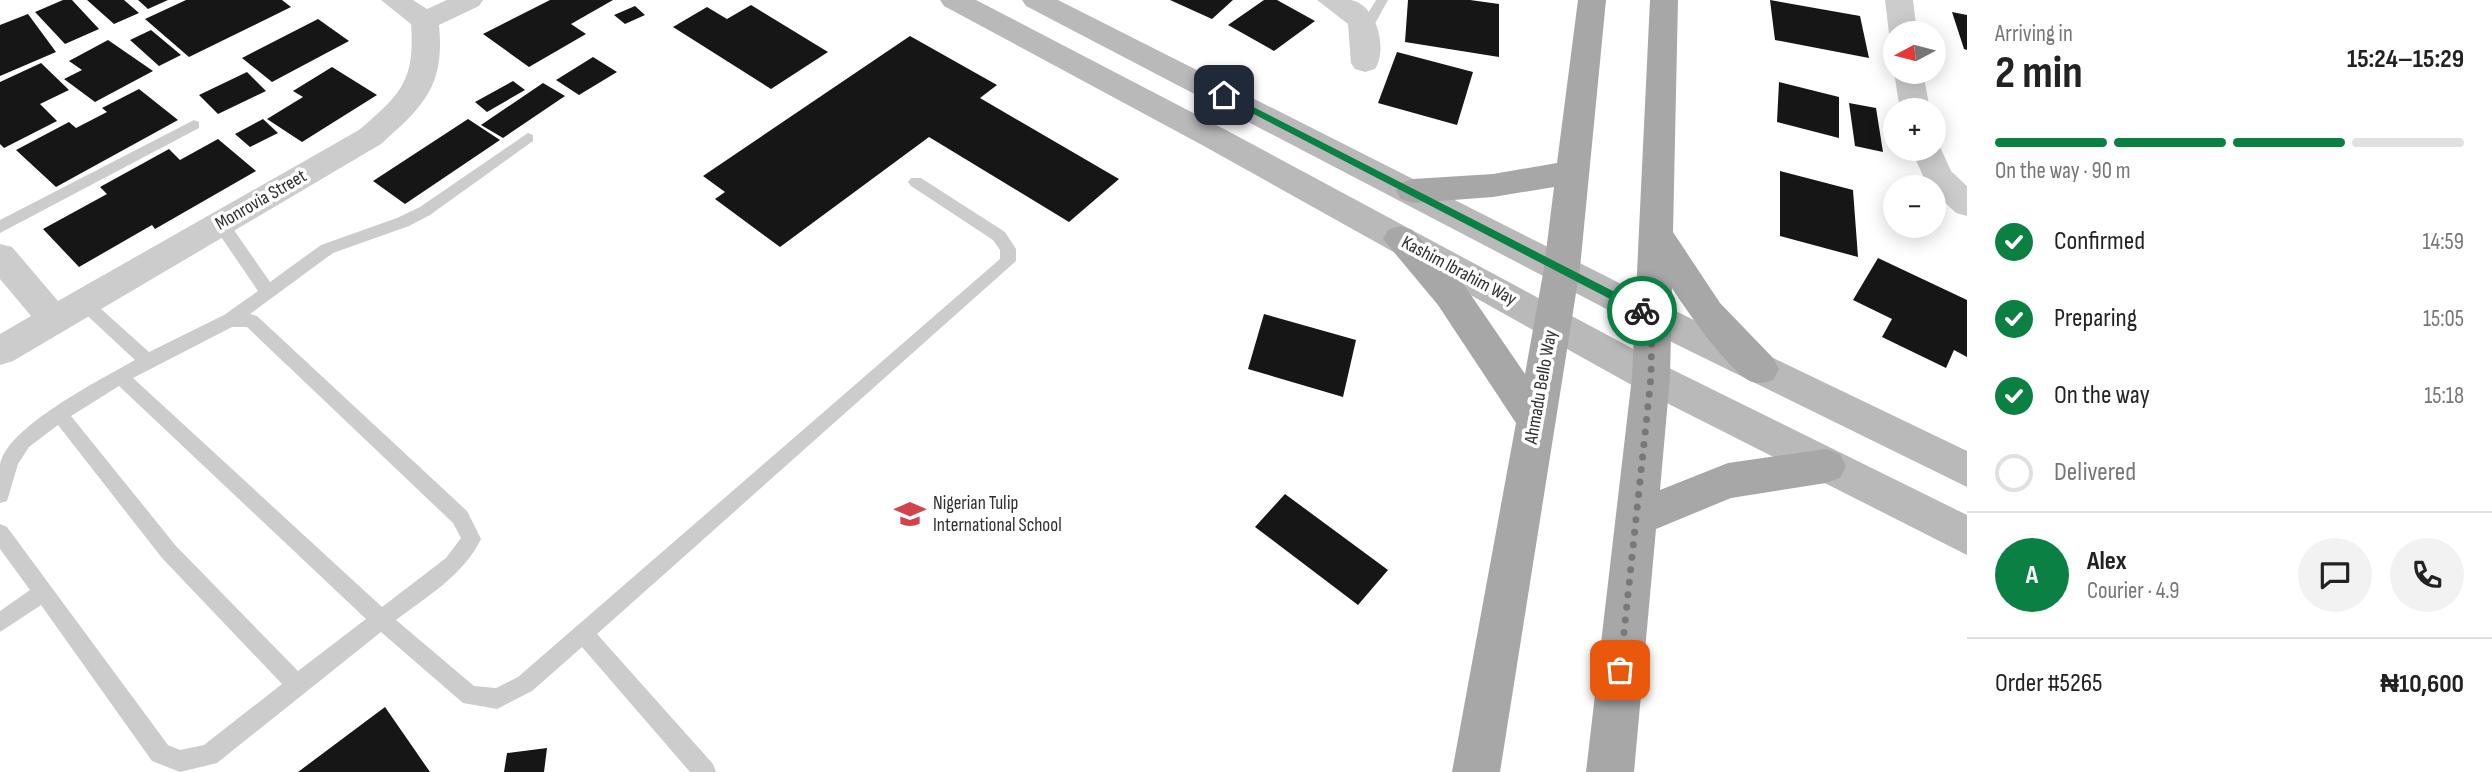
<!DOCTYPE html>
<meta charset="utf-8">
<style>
:root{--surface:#fff;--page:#f2f2f2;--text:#222;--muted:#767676;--line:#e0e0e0;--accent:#0b8043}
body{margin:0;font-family:"Sofia Sans Condensed",sans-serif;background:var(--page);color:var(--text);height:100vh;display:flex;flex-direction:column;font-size:26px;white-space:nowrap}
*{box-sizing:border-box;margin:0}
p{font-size:23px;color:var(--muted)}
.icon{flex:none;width:38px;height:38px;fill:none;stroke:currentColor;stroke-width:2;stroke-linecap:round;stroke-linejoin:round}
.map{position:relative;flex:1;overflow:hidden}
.panel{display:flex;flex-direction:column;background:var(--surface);width:525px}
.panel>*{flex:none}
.needle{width:46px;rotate:263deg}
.fabs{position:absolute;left:1883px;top:21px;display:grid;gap:14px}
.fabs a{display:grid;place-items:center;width:63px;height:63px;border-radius:50%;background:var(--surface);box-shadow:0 4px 18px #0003;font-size:35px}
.pin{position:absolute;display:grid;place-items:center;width:60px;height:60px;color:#fff;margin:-30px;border-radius:14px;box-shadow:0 4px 10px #0006}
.courier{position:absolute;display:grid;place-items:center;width:70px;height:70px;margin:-35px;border:5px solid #0b8043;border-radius:50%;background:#fff;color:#222;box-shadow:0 2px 9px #0007}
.headline em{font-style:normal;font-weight:700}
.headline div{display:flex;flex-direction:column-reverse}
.headline{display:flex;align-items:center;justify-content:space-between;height:119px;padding:0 28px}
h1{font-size:46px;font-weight:700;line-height:52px}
.bar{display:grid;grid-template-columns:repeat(4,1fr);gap:10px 7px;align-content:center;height:84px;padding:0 28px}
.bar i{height:9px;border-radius:5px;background:var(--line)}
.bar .active{background:var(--accent)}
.bar p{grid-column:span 4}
.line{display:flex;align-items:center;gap:18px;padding:0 28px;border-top:2px solid var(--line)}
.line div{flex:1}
.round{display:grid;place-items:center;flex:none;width:74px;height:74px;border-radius:37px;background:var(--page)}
ol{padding:0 28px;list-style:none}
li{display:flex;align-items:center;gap:21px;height:77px}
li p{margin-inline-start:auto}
li .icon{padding:7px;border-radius:50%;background:var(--accent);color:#fff;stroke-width:4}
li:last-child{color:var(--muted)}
li i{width:38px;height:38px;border:4px solid var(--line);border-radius:50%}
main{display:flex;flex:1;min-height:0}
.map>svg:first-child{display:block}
.building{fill:#161616}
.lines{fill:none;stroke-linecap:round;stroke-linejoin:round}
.lane{fill:#ccc;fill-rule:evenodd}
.street{fill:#ccc;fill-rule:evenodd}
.secondary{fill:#b9b9b9;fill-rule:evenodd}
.primary{fill:#a7a7a7;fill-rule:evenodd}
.route{fill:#0b8043}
.done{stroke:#787878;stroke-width:7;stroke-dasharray:0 12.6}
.labels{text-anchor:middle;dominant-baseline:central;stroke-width:7;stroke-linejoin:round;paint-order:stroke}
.street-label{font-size:19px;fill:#2f2f2f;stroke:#fff}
.poi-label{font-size:19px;fill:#2f2f2f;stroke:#fff;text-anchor:start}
</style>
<main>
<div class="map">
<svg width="1967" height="772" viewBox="0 0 1967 772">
<rect width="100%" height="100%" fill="#fff"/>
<path class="building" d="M63,0H72L99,29L65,44L35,12Z
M87,0H124L139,13L114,24Z
M138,0H168L148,9Z
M186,0H282L291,7L189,57L145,19Z
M550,0H613L571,24L586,34L529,67L483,34Z
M1170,0H1233L1212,19Z
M1264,0H1277L1315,21L1274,51L1228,25Z
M1408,0H1470L1499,4V57L1405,42Z
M1770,0L1860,16L1869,58L1775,40Z
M751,5L828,52L771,89L673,27L707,7L727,19Z
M635,6L645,15L625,24L614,15Z
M1952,12L1967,15V50L1964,49Z
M28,14L56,52L0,76V25Z
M318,19L349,41L272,82L242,58Z
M151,30L181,55L159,66L130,40Z
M910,36L997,85L980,98L1119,179L1069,222L929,137L780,247L715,199L725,192L703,176Z
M108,40L153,71L95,102L64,79L82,70L69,61Z
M1397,52L1473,72L1457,125L1378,103Z
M593,57L617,72L579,95L556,80Z
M41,63L69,90L40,104L57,121L4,148L0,144V82Z
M332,67L377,95L302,142L267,119L303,97L293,91Z
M247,72L266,91L218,114L199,95Z
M513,81L525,90L487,112L475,102Z
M1779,82L1839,97V138L1777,122Z
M543,83L565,96L503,138L481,125Z
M139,89L178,120L56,187L16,150L69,122L76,128L107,112L102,108Z
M1849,103L1876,108L1883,152L1855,146Z
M263,119L278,133L250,147L235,134Z
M468,119L500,140L405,204L373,181Z
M218,139L256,171L155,229L152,225L79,267L43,229L107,194L100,187L169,149L180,160Z
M1780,171L1853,190L1858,257L1780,236Z
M1878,258L1967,300V357L1954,350L1946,368L1882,337L1892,319L1853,300Z
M1264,314L1356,340L1343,397L1248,369Z
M1285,494L1388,570L1358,605L1255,527Z
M385,707L430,772H298Z
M547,748L544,772H504L507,753Z"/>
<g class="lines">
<path class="lane" d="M1376,0H1388L1371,31H1361L1359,28Z
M194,120L199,122V128L0,233V220Z
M528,133L533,135V141L430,215L409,226L333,253L250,314L257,316L467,511L481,539C464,575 426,597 396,620L474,686L496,688L518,677L1000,259V250L993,240L911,186L908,182L911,178H921L1005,232L1016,249V261L597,634L713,764L716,772H690L582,647L532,691L497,709L463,703L381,632L217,763L180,772L152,761L41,605L0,632V611L30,590L0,549V524L7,527L168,745L180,750L204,745L282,684L162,558L58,425L29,447L18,464L7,501L0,503C0,491 0,477 0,465C6,427 102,379 135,360L78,307L76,303L78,299H90L149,352L224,315L258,291L215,228L213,224L215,220H227L270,282L321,245L397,218L420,207ZM232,327H247L453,523L461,538L446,558L382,607L133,378ZM119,386L366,619L298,671L176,546L71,416Z"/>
<path class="street" d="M381,0H413L427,9L447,0H483L479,6L439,25C445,86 424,106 381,144L13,361L0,365V334L31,316L0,279V244L12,247L58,301L359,130C401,94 415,81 411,24Z
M1317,0C1328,0 1341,0 1351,0C1377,5 1388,49 1375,69L1365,72L1355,69L1351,63L1348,24Z
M1885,0H1913L1917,33H1895L1893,39L1889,33Z
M1894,72H1923L1930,110H1900Z
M1934,141L1941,149L1951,171L1967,186V216L1956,213L1934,192V187L1927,185L1911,149H1934Z"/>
<path class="secondary" d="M940,0H976L1224,129L1665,366L1967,515V555L1637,388L1202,145L944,6Z
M1022,0H1058L1665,306L1967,451V487L1639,326L1026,6Z"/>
<path class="primary" d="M1578,0H1606L1580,268L1500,772H1452L1516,423L1438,305L1383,239L1388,230L1400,226L1412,230L1464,285L1525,374L1544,268L1554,187L1493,197L1413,203L1401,199L1396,191L1401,183L1413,179L1493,174L1557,163Z
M1650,0H1678L1673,232L1720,303L1773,358L1779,369L1773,380C1764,383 1757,385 1748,380C1726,367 1686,310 1672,288L1670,377L1660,490L1728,463L1826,449L1840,454L1846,466L1840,478L1826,483L1731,498L1656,529L1634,772H1586L1632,377Z"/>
</g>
<path class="route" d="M1224,92L1646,308L1648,311L1639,314L1221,97Z"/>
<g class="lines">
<path class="done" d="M1620,670L1651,377L1652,316L1642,311"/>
</g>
<defs>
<g id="school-bare" transform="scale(2.415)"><path d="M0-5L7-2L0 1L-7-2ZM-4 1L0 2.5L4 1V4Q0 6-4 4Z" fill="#d3434c" stroke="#fff" stroke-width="2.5" paint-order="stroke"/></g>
</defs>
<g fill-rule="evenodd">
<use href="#school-bare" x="910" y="514"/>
</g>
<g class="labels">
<g class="street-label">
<text transform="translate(261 200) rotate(-30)">Monrovia Street</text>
<text transform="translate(1459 271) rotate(28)">Kashim Ibrahim Way</text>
<text transform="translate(1541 387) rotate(-80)">Ahmadu Bello Way</text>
</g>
<g class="poi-label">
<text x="933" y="503">Nigerian Tulip<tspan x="933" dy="22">International School</tspan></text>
</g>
</g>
</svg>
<div class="fabs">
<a><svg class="needle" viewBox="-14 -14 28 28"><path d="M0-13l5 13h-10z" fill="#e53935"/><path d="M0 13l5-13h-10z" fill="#767676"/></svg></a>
<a>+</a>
<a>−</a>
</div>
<div class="pin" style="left:1620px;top:670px;background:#ea580c"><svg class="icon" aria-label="bag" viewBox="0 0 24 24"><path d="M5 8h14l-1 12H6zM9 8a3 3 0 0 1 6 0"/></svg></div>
<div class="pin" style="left:1224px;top:95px;background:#1f2937"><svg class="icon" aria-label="home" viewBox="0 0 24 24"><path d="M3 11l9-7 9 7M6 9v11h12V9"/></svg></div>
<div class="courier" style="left:1642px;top:311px"><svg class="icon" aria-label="bike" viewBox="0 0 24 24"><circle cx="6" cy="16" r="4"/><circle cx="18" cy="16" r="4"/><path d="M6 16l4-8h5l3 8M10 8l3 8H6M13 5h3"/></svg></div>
</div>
<section class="panel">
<div class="headline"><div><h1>2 min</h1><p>Arriving in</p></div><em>15:24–15:29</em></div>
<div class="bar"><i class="active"></i><i class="active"></i><i class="active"></i><i></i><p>On the way · 90 m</p></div>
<ol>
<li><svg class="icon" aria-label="check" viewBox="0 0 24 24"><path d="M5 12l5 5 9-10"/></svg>Confirmed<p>14:59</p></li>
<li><svg class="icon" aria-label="check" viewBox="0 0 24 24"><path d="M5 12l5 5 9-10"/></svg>Preparing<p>15:05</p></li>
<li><svg class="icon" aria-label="check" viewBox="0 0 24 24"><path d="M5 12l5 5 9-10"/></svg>On the way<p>15:18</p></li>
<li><i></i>Delivered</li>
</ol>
<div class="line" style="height:126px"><b class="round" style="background:var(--accent);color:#fff">A</b><div><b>Alex</b><p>Courier · 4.9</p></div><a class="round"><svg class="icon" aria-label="chat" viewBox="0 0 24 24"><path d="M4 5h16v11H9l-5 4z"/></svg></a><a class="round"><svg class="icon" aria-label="phone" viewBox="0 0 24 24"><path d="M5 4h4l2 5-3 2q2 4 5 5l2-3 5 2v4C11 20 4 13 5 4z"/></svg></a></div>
<div class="line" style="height:91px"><div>Order #5265</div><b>₦10,600</b></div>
</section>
</main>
